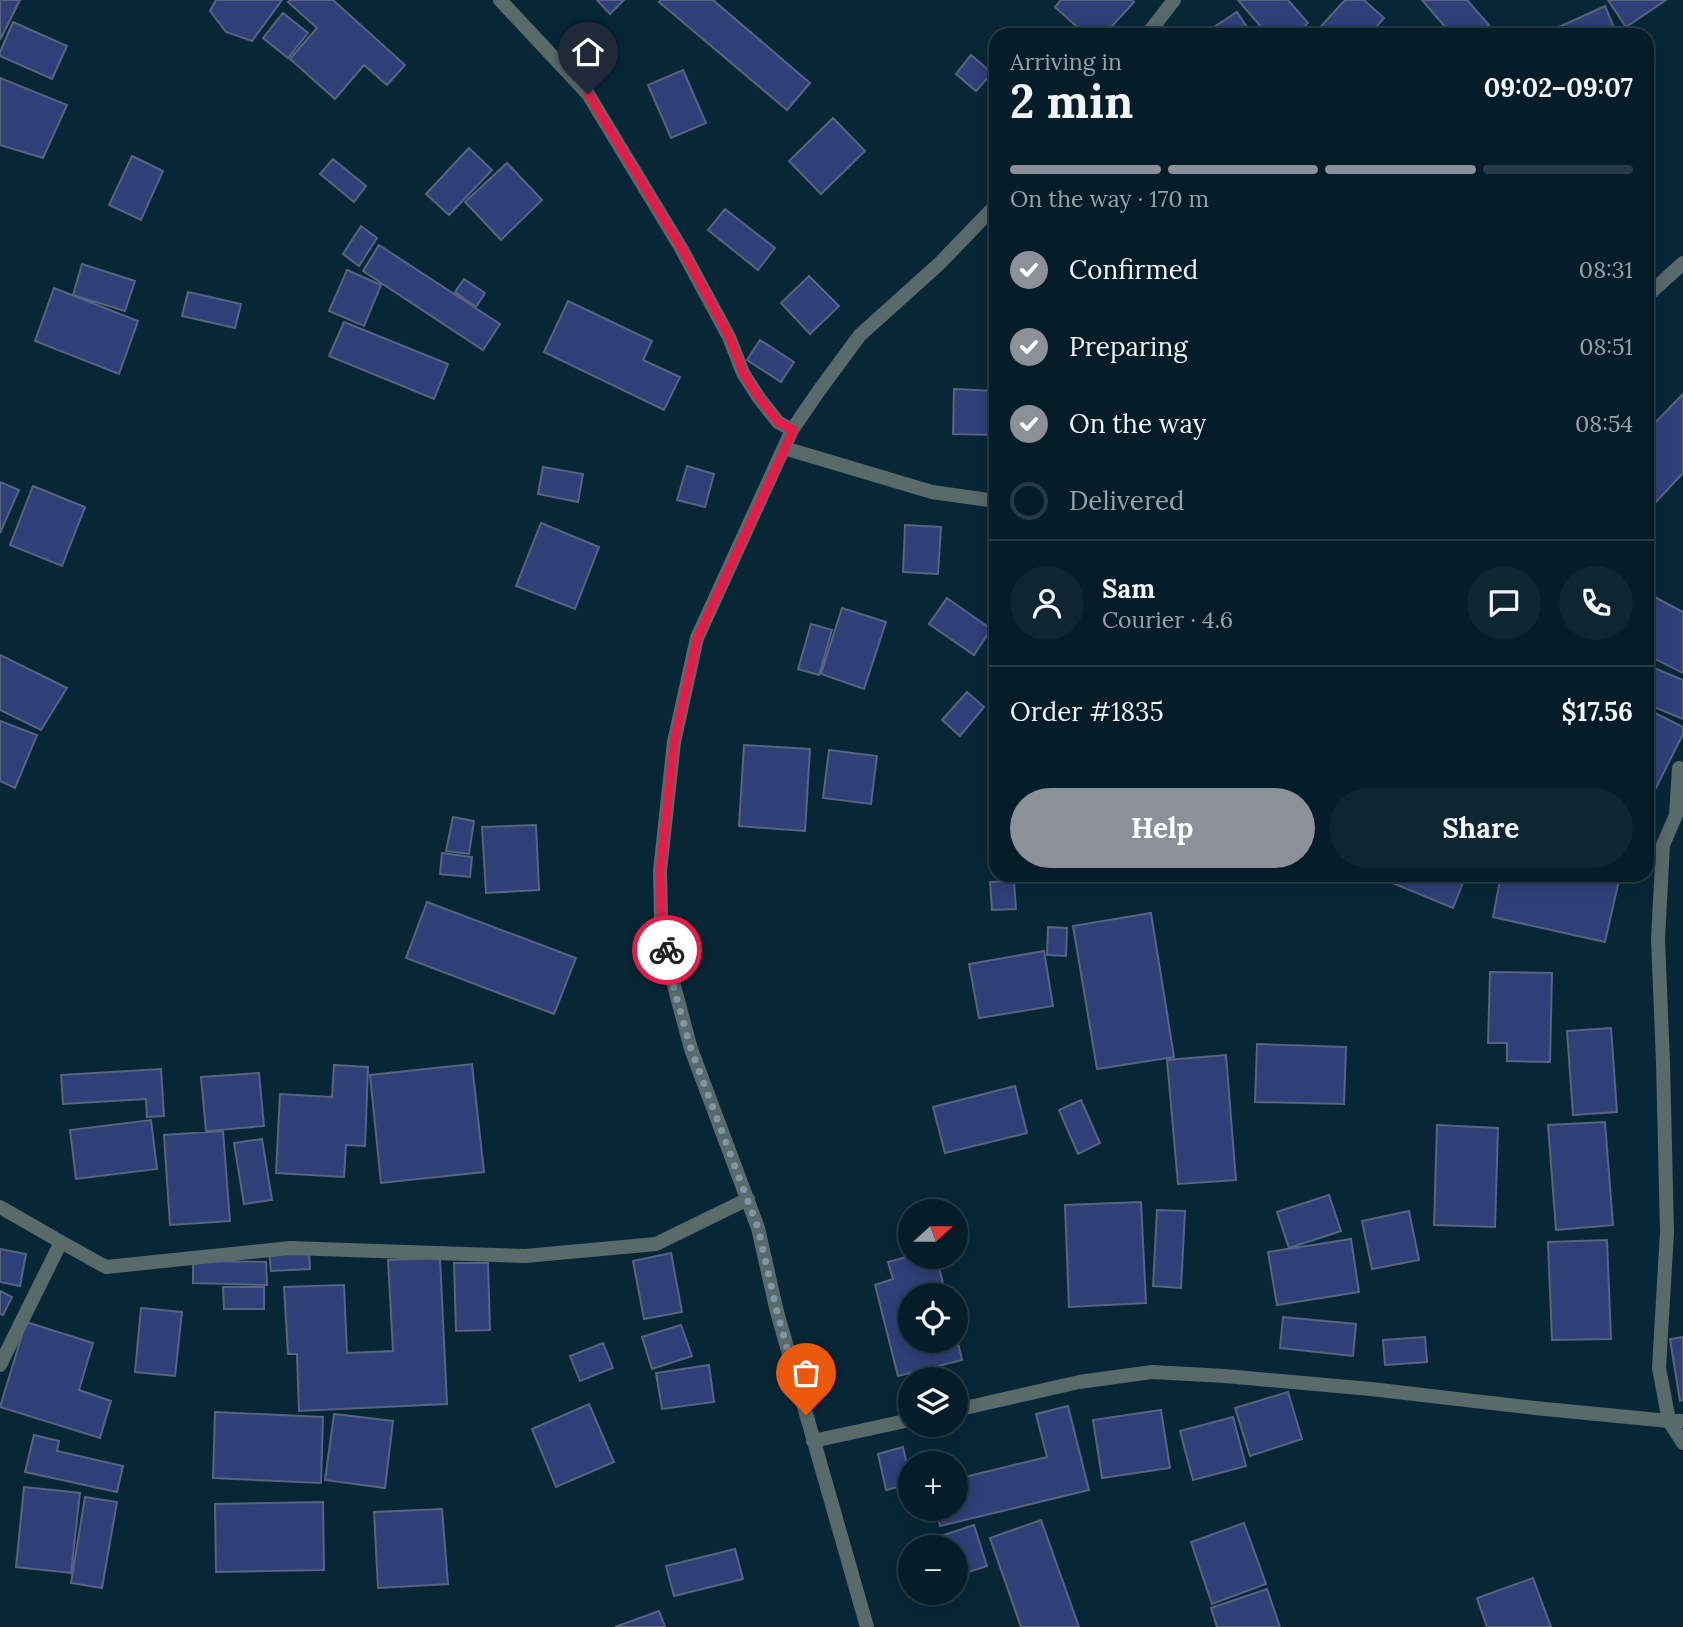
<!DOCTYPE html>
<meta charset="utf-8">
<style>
:root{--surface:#051d29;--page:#0e2631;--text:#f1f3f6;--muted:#97a2a8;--line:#263b46;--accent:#8c9099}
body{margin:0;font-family:Lora,serif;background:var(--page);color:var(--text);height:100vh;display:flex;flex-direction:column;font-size:26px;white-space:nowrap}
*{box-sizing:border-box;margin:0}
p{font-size:23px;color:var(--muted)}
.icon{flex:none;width:38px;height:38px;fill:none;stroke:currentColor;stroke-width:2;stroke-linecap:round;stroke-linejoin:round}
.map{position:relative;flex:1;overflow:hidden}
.details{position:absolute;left:989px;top:28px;width:665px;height:854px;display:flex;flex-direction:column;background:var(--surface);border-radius:21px;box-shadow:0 4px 18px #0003,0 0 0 2px var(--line)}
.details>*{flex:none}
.needle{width:46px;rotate:69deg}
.tools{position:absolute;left:898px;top:1199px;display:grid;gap:14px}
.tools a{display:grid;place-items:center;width:70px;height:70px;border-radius:50%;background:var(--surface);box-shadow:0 4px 18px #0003,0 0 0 2px var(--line);font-size:35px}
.pin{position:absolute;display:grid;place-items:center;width:60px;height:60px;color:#fff;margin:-72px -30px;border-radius:50% 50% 50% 0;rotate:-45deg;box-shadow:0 0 7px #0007}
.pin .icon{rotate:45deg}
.courier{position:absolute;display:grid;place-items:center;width:70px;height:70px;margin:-35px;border:5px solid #e11d48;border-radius:50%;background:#fff;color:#222;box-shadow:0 2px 9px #0007}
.headline em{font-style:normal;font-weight:700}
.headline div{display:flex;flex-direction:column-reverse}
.headline{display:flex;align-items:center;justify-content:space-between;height:119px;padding:0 21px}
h1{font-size:46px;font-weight:700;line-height:52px}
.bar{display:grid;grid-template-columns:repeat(4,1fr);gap:10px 7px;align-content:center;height:84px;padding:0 21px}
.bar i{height:9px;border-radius:5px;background:var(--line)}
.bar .selected{background:var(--accent)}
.bar p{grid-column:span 4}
.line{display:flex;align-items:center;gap:18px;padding:0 21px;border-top:2px solid var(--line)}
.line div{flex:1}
.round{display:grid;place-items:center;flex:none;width:74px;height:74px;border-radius:37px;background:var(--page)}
ol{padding:0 21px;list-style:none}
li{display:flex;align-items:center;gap:21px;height:77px}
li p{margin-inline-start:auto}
li .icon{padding:7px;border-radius:50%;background:var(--accent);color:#fff;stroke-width:4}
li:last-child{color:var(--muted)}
li i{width:38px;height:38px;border:4px solid var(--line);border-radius:50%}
.primary-button{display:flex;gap:14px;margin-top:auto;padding:14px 21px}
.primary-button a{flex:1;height:80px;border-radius:42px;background:var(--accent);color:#fff;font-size:28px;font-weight:700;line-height:80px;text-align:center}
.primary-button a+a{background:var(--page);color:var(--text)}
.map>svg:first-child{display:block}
.building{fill:#2f4079;stroke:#58637f;stroke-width:2}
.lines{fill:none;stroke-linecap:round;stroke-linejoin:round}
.minor{stroke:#596a6b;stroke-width:14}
.done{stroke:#8197a4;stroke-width:7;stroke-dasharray:0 12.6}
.route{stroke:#e11d48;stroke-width:9}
</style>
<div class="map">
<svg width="1683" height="1627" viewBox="0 0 1683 1627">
<rect width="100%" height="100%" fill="#072737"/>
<path class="building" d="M0,0H20L0,40Z
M216,0H282L252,41L226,32L210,11Z
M290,0H333L405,65L387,85L364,65L335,99L290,59L317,28L288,2Z
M597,0H624L610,14Z
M661,0H713L810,83L787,110L659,2Z
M1061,0H1132L1134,2L1104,35H1086L1055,7Z
M1238,0H1288L1308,23L1294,35H1268Z
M1345,0H1364L1384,18L1369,35H1313Z
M1422,0H1467L1489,25L1476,35H1452Z
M1608,0H1666L1626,27Z
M1605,6L1617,35H1541Z
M1237,12L1251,33L1248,35H1219L1214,27Z
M283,13L308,33L288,58L263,38Z
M13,22L67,46L52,79L0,56V52Z
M971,55L992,73L976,91L956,74Z
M683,70L706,123L671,138L648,85Z
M0,78L67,105L43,158L0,145Z
M833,118L865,151L821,194L789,161Z
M469,148L492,170L449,215L426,194Z
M132,156L163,171L141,220L109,205Z
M333,159L366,186L354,202L320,174Z
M507,163L542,200L501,240L465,202Z
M725,209L775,248L758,270L708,230Z
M361,226L377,238L359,266L343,254Z
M379,245L500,324L483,350L363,271Z
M82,264L135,281L125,311L73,295Z
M347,270L381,285L364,326L329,311Z
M809,276L839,306L810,334L781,303Z
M464,279L485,293L476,307L455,292Z
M54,288L138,321L119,374L35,341Z
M188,292L241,304L235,328L182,316Z
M568,301L652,341L643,360L680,377L664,410L544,352Z
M344,322L448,364L434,399L329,356Z
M760,340L794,362L781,382L747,360Z
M954,389L996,391V435L953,434Z
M1683,394V473L1655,503L1647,495V431Z
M687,466L714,474L705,507L677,500Z
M543,467L583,474L578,502L538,494Z
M0,482L19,490L0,533Z
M33,486L85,507L62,566L10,545Z
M541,523L599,547L575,609L516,586Z
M905,525L941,527L938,574L903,572Z
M1647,593L1683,612V673L1647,655Z
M947,598L991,629L974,655L929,624Z
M842,608L886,622L864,689L821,674Z
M811,624L832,630L819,675L798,669Z
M0,655L67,688L41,730L0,710Z
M1647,665L1683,680V719L1647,704Z
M967,692L984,707L960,736L942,720Z
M1647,709L1683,727V734L1649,802L1647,801Z
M0,721L37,735L15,788L0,781Z
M744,745L810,749L805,831L739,826Z
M829,750L877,756L871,804L823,798Z
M453,817L474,821L469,854L446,851Z
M536,825L539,890L486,893L482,827Z
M442,853L472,857L470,877L440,874Z
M1373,875H1466L1453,908Z
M1501,875H1597L1619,880L1605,942L1493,917Z
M1014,881L1016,909L992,910L990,882Z
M427,902L576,958L554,1014L406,958Z
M1151,913L1174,1057L1097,1069L1073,926Z
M1048,927L1067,928L1066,956L1047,955Z
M1044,951L1053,1006L979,1018L969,964Z
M1490,972L1552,973L1550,1062L1507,1061V1043H1488Z
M1611,1028L1617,1112L1573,1115L1567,1031Z
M1257,1044L1346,1047L1344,1104L1255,1102Z
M1226,1055L1236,1180L1178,1184L1167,1060Z
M472,1064L484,1172L381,1183L370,1075Z
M334,1065L368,1067L365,1146L346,1145L344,1177L276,1173L280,1094L332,1097Z
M161,1069L164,1116L147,1117L146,1099L63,1104L61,1075Z
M259,1073L264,1126L206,1131L201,1077Z
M1015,1086L1027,1133L945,1153L933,1107Z
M1081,1100L1100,1143L1078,1154L1059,1110Z
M151,1120L157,1169L76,1179L70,1130Z
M1605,1122L1613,1225L1556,1230L1548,1125Z
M1437,1125L1498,1128L1495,1227L1434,1225Z
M223,1131L230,1221L170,1225L164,1135Z
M262,1139L272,1200L244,1204L234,1143Z
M1329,1195L1341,1231L1289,1248L1277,1212Z
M1141,1202L1146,1303L1069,1307L1065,1205Z
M1157,1210L1185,1211L1181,1288L1153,1286Z
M1409,1211L1419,1260L1372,1269L1362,1221Z
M1351,1239L1359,1292L1277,1305L1268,1252Z
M1607,1240L1611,1339L1552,1340L1548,1242Z
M0,1249L26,1254L20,1286L0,1282Z
M309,1249L310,1269L271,1271L269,1251Z
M671,1253L682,1312L644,1319L633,1261Z
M910,1256H936L946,1295H910V1340H956V1334L962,1360L898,1376L875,1285L893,1279L888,1262Z
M440,1258L447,1404L299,1411L297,1354H288L284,1287L344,1285L347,1353L393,1351L388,1260Z
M193,1261L266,1262L267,1285L193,1283Z
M454,1263H488L490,1330L456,1331Z
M223,1287H264V1309H224Z
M0,1291L12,1297L3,1315L0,1314Z
M141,1308L182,1312L175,1376L135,1372Z
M1283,1317L1356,1324L1353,1356L1280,1348Z
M26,1322L93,1343L79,1390L111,1401L100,1438L0,1407Z
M681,1325L692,1356L652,1369L642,1337Z
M1425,1337L1427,1362L1385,1365L1383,1340Z
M1683,1337V1400L1680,1401L1670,1339Z
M603,1343L613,1368L580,1381L570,1356Z
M709,1365L714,1402L662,1409L656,1373Z
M1288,1392L1302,1439L1250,1456L1235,1408Z
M589,1404L614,1462L556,1487L532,1429Z
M1068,1406L1089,1490L940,1526L936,1508H956V1479L1047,1457L1036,1414Z
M1161,1410L1170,1468L1102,1478L1093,1420Z
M215,1412L323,1417L321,1483L213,1478Z
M334,1414L393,1421L385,1488L325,1480Z
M1233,1417L1246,1466L1193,1480L1180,1431Z
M34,1435L59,1441L57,1451L123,1466L117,1492L25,1472Z
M903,1447L910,1478V1484L886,1490L878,1454Z
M24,1487L80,1493L71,1573L16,1567Z
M85,1497L117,1502L102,1588L71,1583Z
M323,1502L324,1570L216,1572L215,1504Z
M442,1509L448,1584L378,1588L374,1512Z
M1041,1520L1079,1627H1021L990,1538Z
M1244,1523L1266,1584L1212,1604L1191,1542Z
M974,1525L987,1566L956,1576V1547H914L913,1545Z
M735,1549L743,1579L674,1596L666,1566Z
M1533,1578L1551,1627H1487L1477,1598Z
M1267,1589L1280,1627H1217L1211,1608Z
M659,1611L665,1627H615Z"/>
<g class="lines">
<path class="minor" d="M500,0L588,94L681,248L729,337L743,373L759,398L778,422L792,430
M1147,35L1174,0
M1647,296L1683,263
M784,448L932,492L996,501
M1679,768L1676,815L1663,845L1658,939L1663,1062L1667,1232L1659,1368L1669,1421L1683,1443
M0,1207L61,1242
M0,1365L61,1242L106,1267L290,1248L525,1256L656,1244L748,1199
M956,1410L1079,1382L1152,1372L1225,1376L1371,1389L1535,1408L1669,1421H1683
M813,1441L910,1420
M867,1627L777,1312L758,1228L691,1049L672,978L661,916L660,871L674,742L697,638L792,430L818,392L860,335L939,264L996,205"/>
</g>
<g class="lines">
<path class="done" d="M667,950L671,978L691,1049L758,1228L777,1312L806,1415"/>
<path class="route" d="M588,94L681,248L729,337L743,373L759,398L778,422L793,430L697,638L674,742L660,871L661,916L667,950"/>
</g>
</svg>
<div class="tools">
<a><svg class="needle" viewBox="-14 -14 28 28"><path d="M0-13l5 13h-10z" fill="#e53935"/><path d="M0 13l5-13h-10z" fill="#97a2a8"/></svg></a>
<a><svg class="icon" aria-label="locate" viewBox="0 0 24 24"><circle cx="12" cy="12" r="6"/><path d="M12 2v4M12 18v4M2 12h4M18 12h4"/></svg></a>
<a><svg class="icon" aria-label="layers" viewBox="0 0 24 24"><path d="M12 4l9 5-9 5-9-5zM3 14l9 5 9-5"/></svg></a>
<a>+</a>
<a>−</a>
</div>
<div class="pin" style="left:806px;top:1415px;background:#ea580c"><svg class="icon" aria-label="bag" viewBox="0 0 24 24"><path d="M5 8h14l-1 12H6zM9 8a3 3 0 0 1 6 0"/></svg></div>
<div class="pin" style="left:588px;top:94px;background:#1f2937"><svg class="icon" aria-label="home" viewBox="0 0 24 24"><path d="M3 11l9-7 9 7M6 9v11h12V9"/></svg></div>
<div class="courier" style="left:667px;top:950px"><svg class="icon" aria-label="bike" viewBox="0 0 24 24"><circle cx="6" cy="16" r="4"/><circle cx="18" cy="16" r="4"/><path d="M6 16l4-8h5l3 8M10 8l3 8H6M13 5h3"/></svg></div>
<section class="details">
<div class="headline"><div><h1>2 min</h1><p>Arriving in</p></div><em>09:02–09:07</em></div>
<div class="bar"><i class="selected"></i><i class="selected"></i><i class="selected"></i><i></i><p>On the way · 170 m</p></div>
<ol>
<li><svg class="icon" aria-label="check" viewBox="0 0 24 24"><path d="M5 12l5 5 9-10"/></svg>Confirmed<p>08:31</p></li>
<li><svg class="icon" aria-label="check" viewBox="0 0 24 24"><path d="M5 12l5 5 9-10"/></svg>Preparing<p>08:51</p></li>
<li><svg class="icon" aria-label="check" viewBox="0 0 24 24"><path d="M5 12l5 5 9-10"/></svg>On the way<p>08:54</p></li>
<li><i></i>Delivered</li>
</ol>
<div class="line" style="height:126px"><a class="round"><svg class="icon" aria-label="person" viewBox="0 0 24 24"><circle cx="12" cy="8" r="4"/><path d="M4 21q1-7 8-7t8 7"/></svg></a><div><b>Sam</b><p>Courier · 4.6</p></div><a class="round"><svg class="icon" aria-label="chat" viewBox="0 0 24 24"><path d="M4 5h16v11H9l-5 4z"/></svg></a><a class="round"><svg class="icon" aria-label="phone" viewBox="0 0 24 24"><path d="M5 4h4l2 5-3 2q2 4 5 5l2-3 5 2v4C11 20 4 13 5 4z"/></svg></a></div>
<div class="line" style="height:91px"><div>Order #1835</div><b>$17.56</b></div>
<div class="primary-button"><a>Help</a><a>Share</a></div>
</section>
</div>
